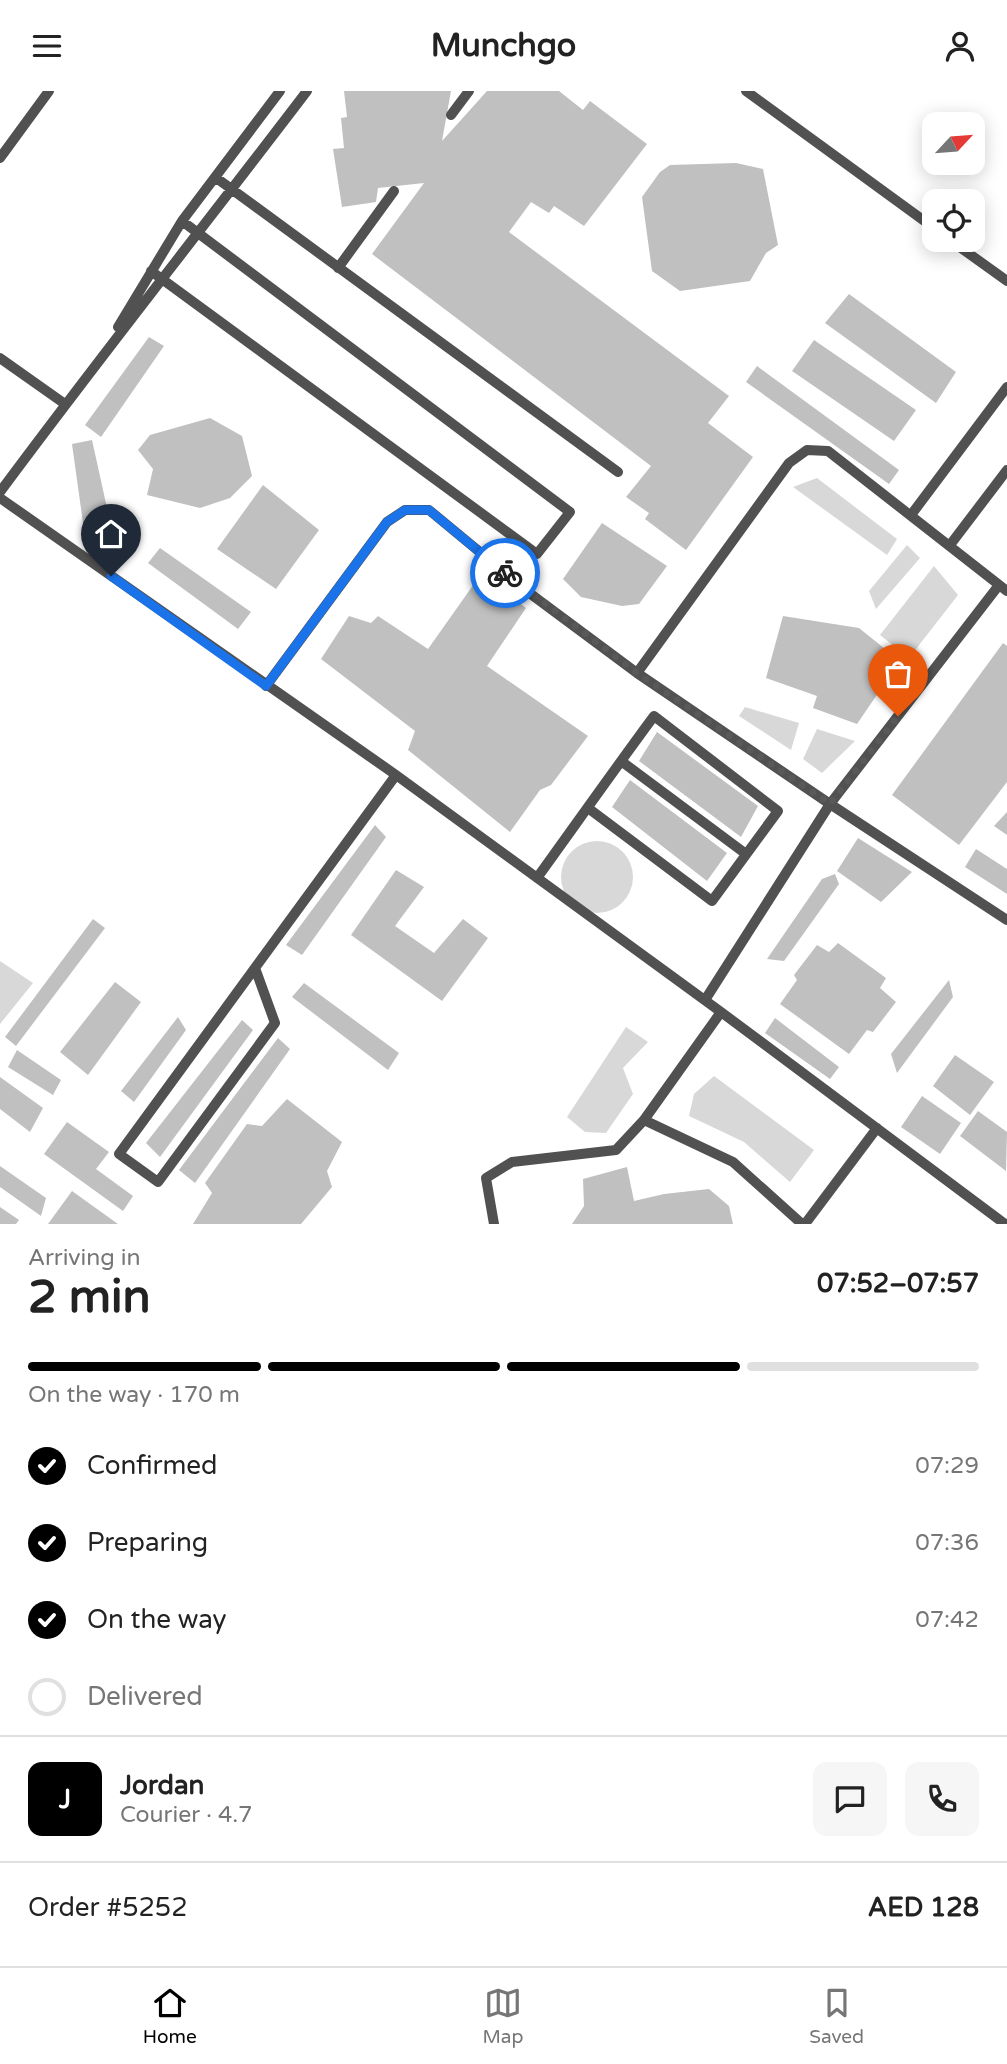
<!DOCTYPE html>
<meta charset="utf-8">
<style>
:root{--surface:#fff;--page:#f6f6f6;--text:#222;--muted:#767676;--line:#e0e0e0;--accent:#000}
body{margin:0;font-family:"Varela Round",sans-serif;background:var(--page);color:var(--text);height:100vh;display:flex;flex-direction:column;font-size:26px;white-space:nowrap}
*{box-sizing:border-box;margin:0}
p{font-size:23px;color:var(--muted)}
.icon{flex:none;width:38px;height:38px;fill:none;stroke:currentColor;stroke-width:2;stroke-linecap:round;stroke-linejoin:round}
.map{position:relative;height:1133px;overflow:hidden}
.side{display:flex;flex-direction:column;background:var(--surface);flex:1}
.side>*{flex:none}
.needle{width:46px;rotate:64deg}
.tools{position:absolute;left:922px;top:21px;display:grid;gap:14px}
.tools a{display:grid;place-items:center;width:63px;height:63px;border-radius:14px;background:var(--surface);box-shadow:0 4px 18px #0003;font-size:35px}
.pin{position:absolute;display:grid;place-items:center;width:60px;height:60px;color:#fff;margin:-72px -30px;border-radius:50% 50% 50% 0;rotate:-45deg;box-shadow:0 0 7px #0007}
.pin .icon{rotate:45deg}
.courier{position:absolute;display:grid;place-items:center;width:70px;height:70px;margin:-35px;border:5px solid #1a73e8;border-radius:50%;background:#fff;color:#222;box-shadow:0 2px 9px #0007}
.headline em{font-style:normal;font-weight:700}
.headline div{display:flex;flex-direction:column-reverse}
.headline{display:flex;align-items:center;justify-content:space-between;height:119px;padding:0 28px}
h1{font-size:46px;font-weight:700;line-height:52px}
.bar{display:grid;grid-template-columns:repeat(4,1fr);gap:10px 7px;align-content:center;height:84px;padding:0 28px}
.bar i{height:9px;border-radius:5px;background:var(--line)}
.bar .current{background:var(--accent)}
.bar p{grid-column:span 4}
.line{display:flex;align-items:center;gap:18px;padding:0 28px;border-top:2px solid var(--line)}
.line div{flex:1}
.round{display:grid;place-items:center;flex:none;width:74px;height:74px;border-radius:14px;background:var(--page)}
ol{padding:0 28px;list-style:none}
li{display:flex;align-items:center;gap:21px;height:77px}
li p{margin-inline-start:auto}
li .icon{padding:7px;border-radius:50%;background:var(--accent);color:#fff;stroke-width:4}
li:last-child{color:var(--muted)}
li i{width:38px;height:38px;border:4px solid var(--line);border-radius:50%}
header{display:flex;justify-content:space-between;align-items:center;height:91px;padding:0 28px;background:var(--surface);font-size:32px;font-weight:700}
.menu{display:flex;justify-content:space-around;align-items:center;height:98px;border-top:2px solid var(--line);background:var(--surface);font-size:19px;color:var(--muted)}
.menu a{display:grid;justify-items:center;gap:4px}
.menu .current{color:var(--accent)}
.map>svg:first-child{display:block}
.green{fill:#d8d8d8}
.building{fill:#c0c0c0}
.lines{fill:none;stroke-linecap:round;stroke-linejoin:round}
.service{stroke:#515151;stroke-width:10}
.done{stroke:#595959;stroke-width:7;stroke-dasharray:0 12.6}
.route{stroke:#1a73e8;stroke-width:9}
</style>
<header><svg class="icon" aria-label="menu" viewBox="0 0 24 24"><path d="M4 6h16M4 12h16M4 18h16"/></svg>Munchgo<svg class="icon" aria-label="person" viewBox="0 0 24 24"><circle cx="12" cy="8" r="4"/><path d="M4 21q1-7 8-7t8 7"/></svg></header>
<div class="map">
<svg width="1007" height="1133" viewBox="0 0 1007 1133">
<rect width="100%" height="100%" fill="#fff"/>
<path class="green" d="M817,387L897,448L887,464L793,396Z
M907,454L920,467L876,518L869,500Z
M934,475L958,504L909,567L880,544Z
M745,616L799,632L791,659L739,625Z
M817,638L855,650L822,682L803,668Z
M561 786a36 36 0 1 1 72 0a36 36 0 1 1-72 0Z
M0,870L33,892L0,933Z
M626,936L648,951L623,977L633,1003L606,1042L585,1041L567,1026Z
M714,985L814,1059L790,1091L744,1051L689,1025L694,1003Z"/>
<path class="building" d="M344,0H451L442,50L487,0H559L583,19L590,10L647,53L584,135L554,115L549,122L531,111L509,141L729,305L708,332L753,366L686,459L645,428L649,422L626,406L651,375L372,163L424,92L378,97L376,111L342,116L333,58L344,57L341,27L347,26Z
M736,72L763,78L778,154L766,162L750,190L680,200L652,180L642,106L660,81L670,74Z
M849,203L956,281L936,312L825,232Z
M149,246L164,255L101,346L85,334Z
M814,249L916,319L894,350L792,280Z
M757,275L899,379L889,393L746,291Z
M210,327L242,345L252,385L230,407L200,417L147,404L153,378L138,359L150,344Z
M92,349L109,426L83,432L72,353Z
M263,394L319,439L276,498L217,458Z
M602,432L667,475L639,513L622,515L581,506L563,488Z
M160,457L251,521L238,538L148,472Z
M481,483L526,517L487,575L588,645L551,694L540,699L510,741L408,659L415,640L321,568L349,525L371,532L378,525L428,558Z
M783,525L859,537L900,570L857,633L813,617L817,605L766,587Z
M1003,552L1007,555V691L959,754L892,704Z
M657,641L758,715L741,746L639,670Z
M630,689L727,762L707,790L612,716Z
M1007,721V744L994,735Z
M375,734L386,746L302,864L286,854Z
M858,747L912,781L881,811L837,780Z
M976,758L1007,778V803L965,776Z
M396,779L424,796L395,835L434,862L463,828L488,847L442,910L351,844Z
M835,783L839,793L784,870L767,868L822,788Z
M93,828L105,837L16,955L5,946Z
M838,852L886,887L880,897L896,911L873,941L867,939L849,963L780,913L797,889L794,884L817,854L829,861Z
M949,889L953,906L897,982L891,963Z
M115,891L141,911L88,984L60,961Z
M304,892L399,962L388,979L292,906Z
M178,926L186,939L134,1011L121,1000Z
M775,927L839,976L830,988L765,942Z
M242,929L253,939L160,1066L146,1052Z
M278,947L290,958L195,1092L179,1079Z
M17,959L61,989L53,1004L8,976Z
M955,964L994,991L970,1024L933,995Z
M0,986L43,1017L30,1041L0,1018Z
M922,1005L961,1032L940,1063L901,1036Z
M287,1008L342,1051L327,1080L332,1096L301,1133H193L212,1102L205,1092L247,1033L262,1035Z
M978,1020L1007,1041L1006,1080L960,1045Z
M67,1031L109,1061L96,1078L133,1105L123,1120L44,1063Z
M0,1075L46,1107L41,1125L0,1096Z
M627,1076L634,1110L664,1103L709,1098L729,1115L733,1133H572L584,1115L583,1088Z
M72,1100L118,1133H48Z
M0,1116L19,1129L16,1133H0Z"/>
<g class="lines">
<path class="service" d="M746,0L934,137
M451,24L469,0
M0,67L49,0
M215,86L618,381
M950,149L1007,190
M338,177L394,100
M151,180L537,463L570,421L182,130
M118,236L182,130L280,0
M0,267L65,313
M0,401C100,266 205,134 307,0
M0,407L396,684L721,921L1005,1133
M911,424L1007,296
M950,454L1007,379
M637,582L789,372L807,359L828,360L1007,500
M266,595L387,431L405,419H429L528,501L637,582L830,713L1007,829
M621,670L746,763
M537,787C576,733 614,679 654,625L778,720L712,810L588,717
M255,877L275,932L158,1091L119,1063L396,684
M705,909L830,713L999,494
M644,1029L733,1071L802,1133
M494,1133L486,1087L512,1071L616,1059L644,1029L721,921
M805,1133L877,1037"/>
</g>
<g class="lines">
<path class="done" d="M505,482L637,582L830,713L898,625"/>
<path class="route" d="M111,485L266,595L387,431L405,419H429L505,482"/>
</g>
</svg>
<div class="tools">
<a><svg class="needle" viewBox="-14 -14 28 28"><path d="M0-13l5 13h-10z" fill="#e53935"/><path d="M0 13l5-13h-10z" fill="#767676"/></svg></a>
<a><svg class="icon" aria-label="locate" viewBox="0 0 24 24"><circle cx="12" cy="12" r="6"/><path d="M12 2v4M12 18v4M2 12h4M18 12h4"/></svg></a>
</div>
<div class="pin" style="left:898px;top:625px;background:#ea580c"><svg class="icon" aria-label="bag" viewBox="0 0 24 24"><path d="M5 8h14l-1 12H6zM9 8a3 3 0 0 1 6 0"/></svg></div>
<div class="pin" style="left:111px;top:485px;background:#1f2937"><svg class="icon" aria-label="home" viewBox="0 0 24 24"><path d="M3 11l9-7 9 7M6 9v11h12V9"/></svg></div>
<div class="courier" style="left:505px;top:482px"><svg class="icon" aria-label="bike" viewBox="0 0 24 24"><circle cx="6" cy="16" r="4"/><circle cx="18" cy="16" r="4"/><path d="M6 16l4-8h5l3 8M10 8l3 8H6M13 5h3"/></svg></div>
</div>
<section class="side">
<div class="headline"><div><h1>2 min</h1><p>Arriving in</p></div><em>07:52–07:57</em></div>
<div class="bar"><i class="current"></i><i class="current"></i><i class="current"></i><i></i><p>On the way · 170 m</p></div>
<ol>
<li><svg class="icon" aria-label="check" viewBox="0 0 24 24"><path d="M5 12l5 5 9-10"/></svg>Confirmed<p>07:29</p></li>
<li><svg class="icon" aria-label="check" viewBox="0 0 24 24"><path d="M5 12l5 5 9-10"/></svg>Preparing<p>07:36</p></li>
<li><svg class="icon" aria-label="check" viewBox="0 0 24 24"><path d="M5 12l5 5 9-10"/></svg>On the way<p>07:42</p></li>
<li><i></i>Delivered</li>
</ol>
<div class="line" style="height:126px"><b class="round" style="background:var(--accent);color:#fff">J</b><div><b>Jordan</b><p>Courier · 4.7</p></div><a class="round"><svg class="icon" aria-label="chat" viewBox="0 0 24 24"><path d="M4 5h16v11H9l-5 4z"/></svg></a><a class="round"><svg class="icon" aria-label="phone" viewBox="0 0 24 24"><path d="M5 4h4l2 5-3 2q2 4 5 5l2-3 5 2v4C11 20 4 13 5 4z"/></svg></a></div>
<div class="line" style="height:91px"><div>Order #5252</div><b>AED 128</b></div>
</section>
<nav class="menu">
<a class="current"><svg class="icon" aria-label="home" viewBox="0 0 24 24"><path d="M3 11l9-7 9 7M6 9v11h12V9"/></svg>Home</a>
<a><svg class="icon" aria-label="map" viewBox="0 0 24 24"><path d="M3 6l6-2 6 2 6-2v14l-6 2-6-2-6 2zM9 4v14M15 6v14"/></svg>Map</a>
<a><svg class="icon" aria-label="saved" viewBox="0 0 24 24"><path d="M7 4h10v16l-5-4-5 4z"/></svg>Saved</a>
</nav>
